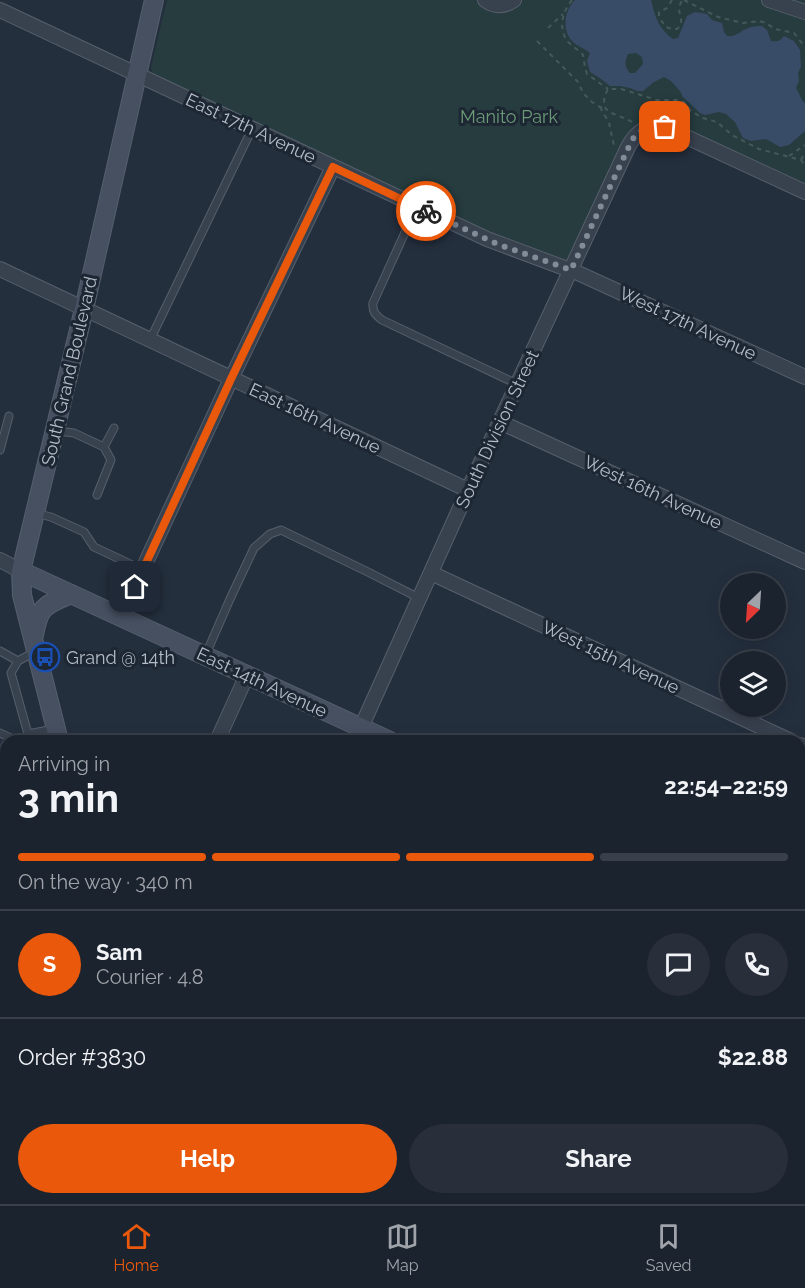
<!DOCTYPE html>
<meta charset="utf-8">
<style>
:root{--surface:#1b232e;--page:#282f3a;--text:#f1f3f6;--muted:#a0a4aa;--line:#39404a;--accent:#ea580c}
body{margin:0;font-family:Raleway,sans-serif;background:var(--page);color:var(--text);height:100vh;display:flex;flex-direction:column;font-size:22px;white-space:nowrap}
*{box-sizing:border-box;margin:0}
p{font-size:20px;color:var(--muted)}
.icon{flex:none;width:33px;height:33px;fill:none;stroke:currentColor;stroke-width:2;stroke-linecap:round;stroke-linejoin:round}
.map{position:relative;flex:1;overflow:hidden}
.panel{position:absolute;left:0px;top:735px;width:806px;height:470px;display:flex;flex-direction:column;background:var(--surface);border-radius:18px 18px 0 0;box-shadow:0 3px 15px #0003,0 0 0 2px var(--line)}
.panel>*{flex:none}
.needle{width:39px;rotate:205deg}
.controls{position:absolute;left:720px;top:573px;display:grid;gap:12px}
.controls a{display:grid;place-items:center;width:66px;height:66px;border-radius:50%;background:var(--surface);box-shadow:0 3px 15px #0003,0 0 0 2px var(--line);font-size:30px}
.pin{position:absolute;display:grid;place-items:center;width:51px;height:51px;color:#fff;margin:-26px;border-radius:12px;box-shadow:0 3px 9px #0006}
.courier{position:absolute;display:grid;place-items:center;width:60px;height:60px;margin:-30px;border:4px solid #ea580c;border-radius:50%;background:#fff;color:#222;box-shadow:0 2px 8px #0007}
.overview em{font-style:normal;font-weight:700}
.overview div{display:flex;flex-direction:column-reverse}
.overview{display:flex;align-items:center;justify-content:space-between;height:102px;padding:0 18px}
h1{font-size:39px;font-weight:700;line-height:45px}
.bar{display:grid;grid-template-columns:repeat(4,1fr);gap:9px 6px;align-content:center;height:72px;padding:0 18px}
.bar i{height:8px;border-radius:4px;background:var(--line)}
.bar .current{background:var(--accent)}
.bar p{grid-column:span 4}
.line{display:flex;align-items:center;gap:15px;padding:0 18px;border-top:2px solid var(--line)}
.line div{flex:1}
.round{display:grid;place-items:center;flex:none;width:63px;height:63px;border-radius:32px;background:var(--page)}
.button{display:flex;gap:12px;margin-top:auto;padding:12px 18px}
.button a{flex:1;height:69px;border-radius:36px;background:var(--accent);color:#fff;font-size:24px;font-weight:700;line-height:69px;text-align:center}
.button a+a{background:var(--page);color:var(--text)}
.tabs{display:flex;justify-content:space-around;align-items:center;height:84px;border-top:2px solid var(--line);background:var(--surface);font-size:16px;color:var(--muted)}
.tabs a{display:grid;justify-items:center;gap:3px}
.tabs .current{color:var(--accent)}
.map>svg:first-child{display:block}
.green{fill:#263c3f}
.water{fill:#394c67;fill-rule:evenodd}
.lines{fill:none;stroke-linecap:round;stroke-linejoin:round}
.lane-casing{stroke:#565f6c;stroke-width:9}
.street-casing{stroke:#565f6c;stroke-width:16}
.secondary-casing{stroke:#565f6c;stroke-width:20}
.path{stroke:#44595c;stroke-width:2;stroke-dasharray:4.5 4.5;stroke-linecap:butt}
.lane{stroke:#38414e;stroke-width:7}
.street{stroke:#38414e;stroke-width:14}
.secondary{stroke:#465061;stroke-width:18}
.done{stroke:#828b98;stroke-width:6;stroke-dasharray:0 10.8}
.route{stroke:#ea580c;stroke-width:8}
.labels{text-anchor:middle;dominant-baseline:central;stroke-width:6;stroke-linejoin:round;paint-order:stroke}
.park-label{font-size:18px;fill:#6b9a76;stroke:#1d2633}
.street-label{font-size:18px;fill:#b4bcc9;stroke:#1d2633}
.poi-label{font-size:18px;fill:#b4bcc9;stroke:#1d2633;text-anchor:start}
</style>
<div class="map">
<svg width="805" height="1204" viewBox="0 0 805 1204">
<rect width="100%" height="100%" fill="#242f3e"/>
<path class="green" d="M167,0H805V183L669,122L651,120L568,261H563L497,237L153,75L151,67Z"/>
<path class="water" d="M575,0H651C655,17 659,29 673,39L678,38L687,16L695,12L707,14L712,20L722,23L724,32L727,36C736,37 739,32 746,29C752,26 756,26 762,26L767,30L771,41C778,42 780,41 784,36L794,41L800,50L801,67L798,73L799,81L796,88C800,94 800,99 805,103V131L789,145L780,147L766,139L751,141L743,138L735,122L726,114L719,112L705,115L700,113L683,97L680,91L671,81L664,77L654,82L643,91H637L630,88L620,86H610L601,79L590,72L587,61L590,53C585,49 582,48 577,45C561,35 563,12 575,0ZM636,53L642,57L643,64L635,73H630C624,67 625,61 628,54Z"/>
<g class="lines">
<g class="lane-casing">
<path id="lane" d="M417,206L373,303C372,312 376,315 382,320L517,384
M150,340L252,129
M57,431L74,433L104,447L111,460L97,495
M104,447L114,428
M0,450L9,416
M35,513L51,517L84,532L94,547L143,570
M0,651L18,661
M36,651L18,661L11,673L28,734L54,729
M206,654L230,599L254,548L270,534L281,530L368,572L419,598
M0,733L17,741
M0,771L2,772L0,777
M0,852L6,847
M0,1194L6,1197
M9,1198L17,1202L16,1204
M68,1198L79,1204
M228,1198L242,1204
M132,1204L141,1198
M295,1204L298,1198"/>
</g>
<g class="street-casing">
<path id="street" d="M485,0C494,7 504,7 514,0
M769,0L805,12
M0,10L487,239L578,273L805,377
M0,269L468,490
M500,422L805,562
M0,560L21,571
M431,573L791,741
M121,616L231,379L333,167
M217,741L247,675
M355,741L468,490L628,147C636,132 648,123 665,127L805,192
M800,745L805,747
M0,796L6,799
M0,984L6,986
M0,1120L6,1121
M800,1134L805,1122
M800,1173L805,1176
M346,1198L364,1204
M556,1204L559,1198
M766,1204L769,1198"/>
</g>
<g class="secondary-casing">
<path id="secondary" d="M21,571L390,741
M34,635C39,606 45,605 71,594
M59,741L22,595L21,571L84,309L154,0
M800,931L805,933
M162,1198L164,1204"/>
</g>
<path class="path" d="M572,0C562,12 558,29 568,42C573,47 579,50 583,55L585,67L587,74L608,89
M672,0L667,8L659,12V17C665,26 665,29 677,29C685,22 679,17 679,8C679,6 681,3 682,0
M684,0L718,17L743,23L759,21L766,23L775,29L794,33L805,47
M548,28L563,14
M537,41L578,82L583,93L592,102L600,107L606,109
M600,107L609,123L614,146
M632,122C616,112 595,115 608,89H621L657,100H677L684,102L691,111L703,118L717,122L732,135L759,149L801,160L805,166
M789,156L805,145
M801,160L805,152"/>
<use href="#lane" class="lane"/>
<use href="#street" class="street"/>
<use href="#secondary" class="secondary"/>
</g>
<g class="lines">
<path class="done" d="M426,211L497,244L571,270L632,140C641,129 651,124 665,127"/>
<path class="route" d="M135,587L231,379L333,167L426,211"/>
</g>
<defs>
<g id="bus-ring" transform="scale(1.5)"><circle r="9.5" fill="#1d2633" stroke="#1a4fb4" stroke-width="1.5"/><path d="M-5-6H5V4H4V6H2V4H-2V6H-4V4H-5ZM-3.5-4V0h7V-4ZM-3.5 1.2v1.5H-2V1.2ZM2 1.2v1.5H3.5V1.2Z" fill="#1a4fb4"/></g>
</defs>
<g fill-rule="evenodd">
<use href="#bus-ring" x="45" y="657"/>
</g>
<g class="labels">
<g class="park-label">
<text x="509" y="116">Manito Park</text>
</g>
<g class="street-label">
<text transform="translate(251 128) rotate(25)">East 17th Avenue</text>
<text transform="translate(688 323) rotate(25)">West 17th Avenue</text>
<text transform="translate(69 371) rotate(-77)">South Grand Boulevard</text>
<text transform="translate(315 418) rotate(25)">East 16th Avenue</text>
<text transform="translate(497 429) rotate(-65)">South Division Street</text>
<text transform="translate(653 492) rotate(25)">West 16th Avenue</text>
<text transform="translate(611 657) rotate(25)">West 15th Avenue</text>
<text transform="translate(262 682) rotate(25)">East 14th Avenue</text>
</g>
<g class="poi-label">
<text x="66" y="657">Grand @ 14th</text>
</g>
</g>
</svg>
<div class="controls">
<a><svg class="needle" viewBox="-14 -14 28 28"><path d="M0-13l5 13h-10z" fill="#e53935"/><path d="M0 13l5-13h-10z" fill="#a0a4aa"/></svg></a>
<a><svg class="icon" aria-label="layers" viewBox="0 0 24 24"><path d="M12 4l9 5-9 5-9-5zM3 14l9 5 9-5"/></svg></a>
</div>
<div class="pin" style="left:665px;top:127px;background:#ea580c"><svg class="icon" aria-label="bag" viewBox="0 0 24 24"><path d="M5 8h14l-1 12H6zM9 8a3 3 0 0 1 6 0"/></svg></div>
<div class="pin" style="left:135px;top:587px;background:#1f2937"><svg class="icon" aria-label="home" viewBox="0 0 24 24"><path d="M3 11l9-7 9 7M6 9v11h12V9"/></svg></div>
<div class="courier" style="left:426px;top:211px"><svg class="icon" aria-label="bike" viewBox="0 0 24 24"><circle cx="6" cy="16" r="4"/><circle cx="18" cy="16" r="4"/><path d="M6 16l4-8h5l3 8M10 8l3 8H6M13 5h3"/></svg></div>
<section class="panel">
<div class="overview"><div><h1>3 min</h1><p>Arriving in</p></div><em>22:54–22:59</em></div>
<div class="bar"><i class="current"></i><i class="current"></i><i class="current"></i><i></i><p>On the way · 340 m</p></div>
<div class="line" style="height:108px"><b class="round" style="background:var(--accent);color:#fff">S</b><div><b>Sam</b><p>Courier · 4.8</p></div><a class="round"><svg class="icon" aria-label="chat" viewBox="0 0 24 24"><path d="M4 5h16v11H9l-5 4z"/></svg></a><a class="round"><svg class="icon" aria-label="phone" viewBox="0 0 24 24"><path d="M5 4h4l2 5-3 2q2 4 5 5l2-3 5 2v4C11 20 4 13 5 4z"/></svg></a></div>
<div class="line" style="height:78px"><div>Order #3830</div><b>$22.88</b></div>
<div class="button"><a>Help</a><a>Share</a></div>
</section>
</div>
<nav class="tabs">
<a class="current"><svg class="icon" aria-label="home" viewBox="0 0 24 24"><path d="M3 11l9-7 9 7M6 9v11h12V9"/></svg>Home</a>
<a><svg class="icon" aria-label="map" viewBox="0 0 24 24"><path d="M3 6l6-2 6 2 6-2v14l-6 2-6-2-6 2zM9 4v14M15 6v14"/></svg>Map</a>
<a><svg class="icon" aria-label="saved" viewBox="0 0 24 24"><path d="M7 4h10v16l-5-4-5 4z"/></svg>Saved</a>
</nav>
